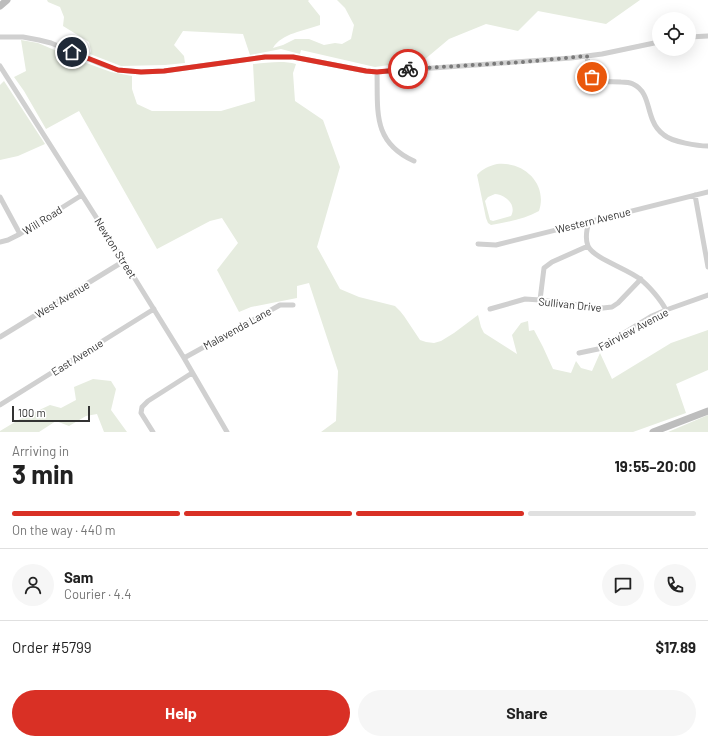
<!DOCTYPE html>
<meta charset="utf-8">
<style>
:root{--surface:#fff;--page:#f6f6f6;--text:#222;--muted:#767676;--line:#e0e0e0;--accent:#d93025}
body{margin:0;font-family:Barlow,sans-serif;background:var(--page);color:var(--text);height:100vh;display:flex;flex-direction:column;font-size:15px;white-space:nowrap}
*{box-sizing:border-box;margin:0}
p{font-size:13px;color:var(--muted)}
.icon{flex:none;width:22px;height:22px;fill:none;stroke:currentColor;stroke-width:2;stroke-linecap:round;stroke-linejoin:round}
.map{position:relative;height:432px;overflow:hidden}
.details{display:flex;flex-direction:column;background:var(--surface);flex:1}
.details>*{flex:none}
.tools{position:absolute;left:652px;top:12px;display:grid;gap:8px}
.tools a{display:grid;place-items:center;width:44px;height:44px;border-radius:50%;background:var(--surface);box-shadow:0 4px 16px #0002;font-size:20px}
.scale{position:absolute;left:12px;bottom:10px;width:78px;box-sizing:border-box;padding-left:4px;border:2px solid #333;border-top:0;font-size:11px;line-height:14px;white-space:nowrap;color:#333;-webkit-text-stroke:3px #fff;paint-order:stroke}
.pin{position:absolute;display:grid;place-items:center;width:34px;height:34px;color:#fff;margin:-17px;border:2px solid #fff;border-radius:50%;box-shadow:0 1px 4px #0007}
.courier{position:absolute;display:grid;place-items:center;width:40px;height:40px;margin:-20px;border:3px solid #d93025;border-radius:50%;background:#fff;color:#222;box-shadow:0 1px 5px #0007}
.head em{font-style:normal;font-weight:700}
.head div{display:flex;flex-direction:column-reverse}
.head{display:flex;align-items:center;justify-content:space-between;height:68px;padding:0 12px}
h1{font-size:26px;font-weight:700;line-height:30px}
.bar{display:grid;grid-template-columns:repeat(4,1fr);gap:6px 4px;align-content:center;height:48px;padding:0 12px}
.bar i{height:5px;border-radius:3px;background:var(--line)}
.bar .active{background:var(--accent)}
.bar p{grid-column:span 4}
.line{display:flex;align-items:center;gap:10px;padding:0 12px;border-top:1px solid var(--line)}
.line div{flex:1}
.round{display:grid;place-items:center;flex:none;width:42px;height:42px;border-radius:21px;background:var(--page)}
.cta{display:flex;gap:8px;margin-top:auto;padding:8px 12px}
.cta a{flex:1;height:46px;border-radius:24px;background:var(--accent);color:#fff;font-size:16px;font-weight:700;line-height:46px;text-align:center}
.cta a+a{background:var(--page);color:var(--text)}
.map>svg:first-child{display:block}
.green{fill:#e6ecdf;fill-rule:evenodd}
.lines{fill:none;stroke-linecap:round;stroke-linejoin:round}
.street{stroke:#d0d0d0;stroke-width:5}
.secondary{stroke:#bdbdbd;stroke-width:7}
.done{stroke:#7a7a7a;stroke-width:4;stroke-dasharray:0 7.2}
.route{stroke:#d93025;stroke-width:5}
.labels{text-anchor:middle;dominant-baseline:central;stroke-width:4;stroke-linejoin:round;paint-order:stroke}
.street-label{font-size:11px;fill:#333;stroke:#fff}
</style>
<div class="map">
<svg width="708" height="432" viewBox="0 0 708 432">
<rect width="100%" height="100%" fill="#fff"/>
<path class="green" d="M47,0H309L308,1L320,16V25C304,31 282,33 273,48L283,45L295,39H309L324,45L335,43L342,44L351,39L354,25L345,8L337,0H640L606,24L538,11L518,31L486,24L449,39L424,60L375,67L301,50L300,54L281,49L250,55L243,34L183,31L174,45L184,56L185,63L165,65L121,66L90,54L91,51L89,42L63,26L64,17L60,7L48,2Z
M21,40L38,43L78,60L111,72L132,76V89L137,104L152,111H221L255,101L253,64C267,63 282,60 296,64L293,73L295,101L323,120L340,167L317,247L340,289L359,297L395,306L400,311L404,316L420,340L426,342L434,343L441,341L454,333L478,315L481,327L484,333L517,354L512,335L521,323L528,321L529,331L534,330L543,347L553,369L571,373L576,361L581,368L592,371L600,353L612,379L671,343L708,330V370L676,384L686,413L633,432H321L336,421L338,371L309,283L297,286V298L251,307L239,312L217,270L238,243L222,218L210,221L157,249L79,111L46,129L24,91L14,77L26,71Z
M4,81L45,144L18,156L0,160V85Z
M497,164C524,161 548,184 539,211C525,219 507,222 491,225L488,223L486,218L477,175C482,169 489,166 497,164ZM495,194C506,195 517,205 511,216L493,221L490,220L485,201L488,197Z
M93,379L111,381L116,389L111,410L127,432H104L97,414L86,416L69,426L56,421L39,432H0V431L20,419L50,405L61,408L76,400L74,387Z
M708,415V432H668Z"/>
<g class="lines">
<path class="street" d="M0,37H23L39,40L51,43L103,65L118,70L141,72L164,71L265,57H293L366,71L377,72L571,58L602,54L659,42
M689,37L708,36
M587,56C590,85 595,81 621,82C625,82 629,82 633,84C648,91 647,108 653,121C655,126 660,132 664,135C672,142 698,146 708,146
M0,66L124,261L184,358L227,432
M377,72C378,111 372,142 414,161
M695,195L708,267
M0,197L20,234
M589,221C587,228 585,239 588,246C593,258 628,269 640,279C649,286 661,300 666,310
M0,242L8,240L20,234L82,195
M478,244L496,245L708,192
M540,300L544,268L552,262L588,246
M490,309L525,299L540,300L603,308L612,307L618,303L641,279
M0,337L124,261
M579,353L598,349L652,316L666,310L708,295
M184,358L280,305H293
M0,405L154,309
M153,432L141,413L142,407L148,401L192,373"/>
<path class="secondary" d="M0,6L7,0
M653,432L708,411"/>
</g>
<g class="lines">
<path class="done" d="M408,69L523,62L587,56L589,69L592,77"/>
<path class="route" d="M72,52L118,70L141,72L164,71L265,57H293L366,71L377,72L408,69"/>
</g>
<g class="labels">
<g class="street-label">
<text transform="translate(42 220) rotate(-32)">Will Road</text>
<text transform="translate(593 220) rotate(-14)">Western Avenue</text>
<text transform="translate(116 248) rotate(58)">Newton Street</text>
<text transform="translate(62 299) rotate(-31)">West Avenue</text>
<text transform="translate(570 304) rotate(6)">Sullivan Drive</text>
<text transform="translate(237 328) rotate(-29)">Malavenda Lane</text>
<text transform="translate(633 329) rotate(-28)">Fairview Avenue</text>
<text transform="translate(77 357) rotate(-32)">East Avenue</text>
</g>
</g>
</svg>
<div class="tools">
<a><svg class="icon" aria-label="locate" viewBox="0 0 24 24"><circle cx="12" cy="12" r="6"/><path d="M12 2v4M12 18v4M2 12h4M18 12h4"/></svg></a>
</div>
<div class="scale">100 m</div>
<div class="pin" style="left:592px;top:77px;background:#ea580c"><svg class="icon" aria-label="bag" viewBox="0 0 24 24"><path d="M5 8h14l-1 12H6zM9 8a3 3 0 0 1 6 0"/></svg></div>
<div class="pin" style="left:72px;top:52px;background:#1f2937"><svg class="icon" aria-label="home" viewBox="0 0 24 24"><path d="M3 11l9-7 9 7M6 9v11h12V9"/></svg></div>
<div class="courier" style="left:408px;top:69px"><svg class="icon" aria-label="bike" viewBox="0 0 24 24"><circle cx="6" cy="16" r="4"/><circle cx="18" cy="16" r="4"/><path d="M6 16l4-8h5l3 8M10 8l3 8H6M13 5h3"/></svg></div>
</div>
<section class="details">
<div class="head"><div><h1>3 min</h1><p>Arriving in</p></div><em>19:55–20:00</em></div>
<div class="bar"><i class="active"></i><i class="active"></i><i class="active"></i><i></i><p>On the way · 440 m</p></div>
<div class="line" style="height:72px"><a class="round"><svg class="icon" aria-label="person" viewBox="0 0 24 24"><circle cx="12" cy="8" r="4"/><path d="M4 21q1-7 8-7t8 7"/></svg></a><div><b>Sam</b><p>Courier · 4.4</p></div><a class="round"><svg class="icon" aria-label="chat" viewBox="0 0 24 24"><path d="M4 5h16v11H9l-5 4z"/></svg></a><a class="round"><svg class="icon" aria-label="phone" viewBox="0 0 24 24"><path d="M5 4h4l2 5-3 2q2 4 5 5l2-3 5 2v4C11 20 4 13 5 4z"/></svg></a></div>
<div class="line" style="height:52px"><div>Order #5799</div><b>$17.89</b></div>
<div class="cta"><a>Help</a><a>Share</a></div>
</section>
